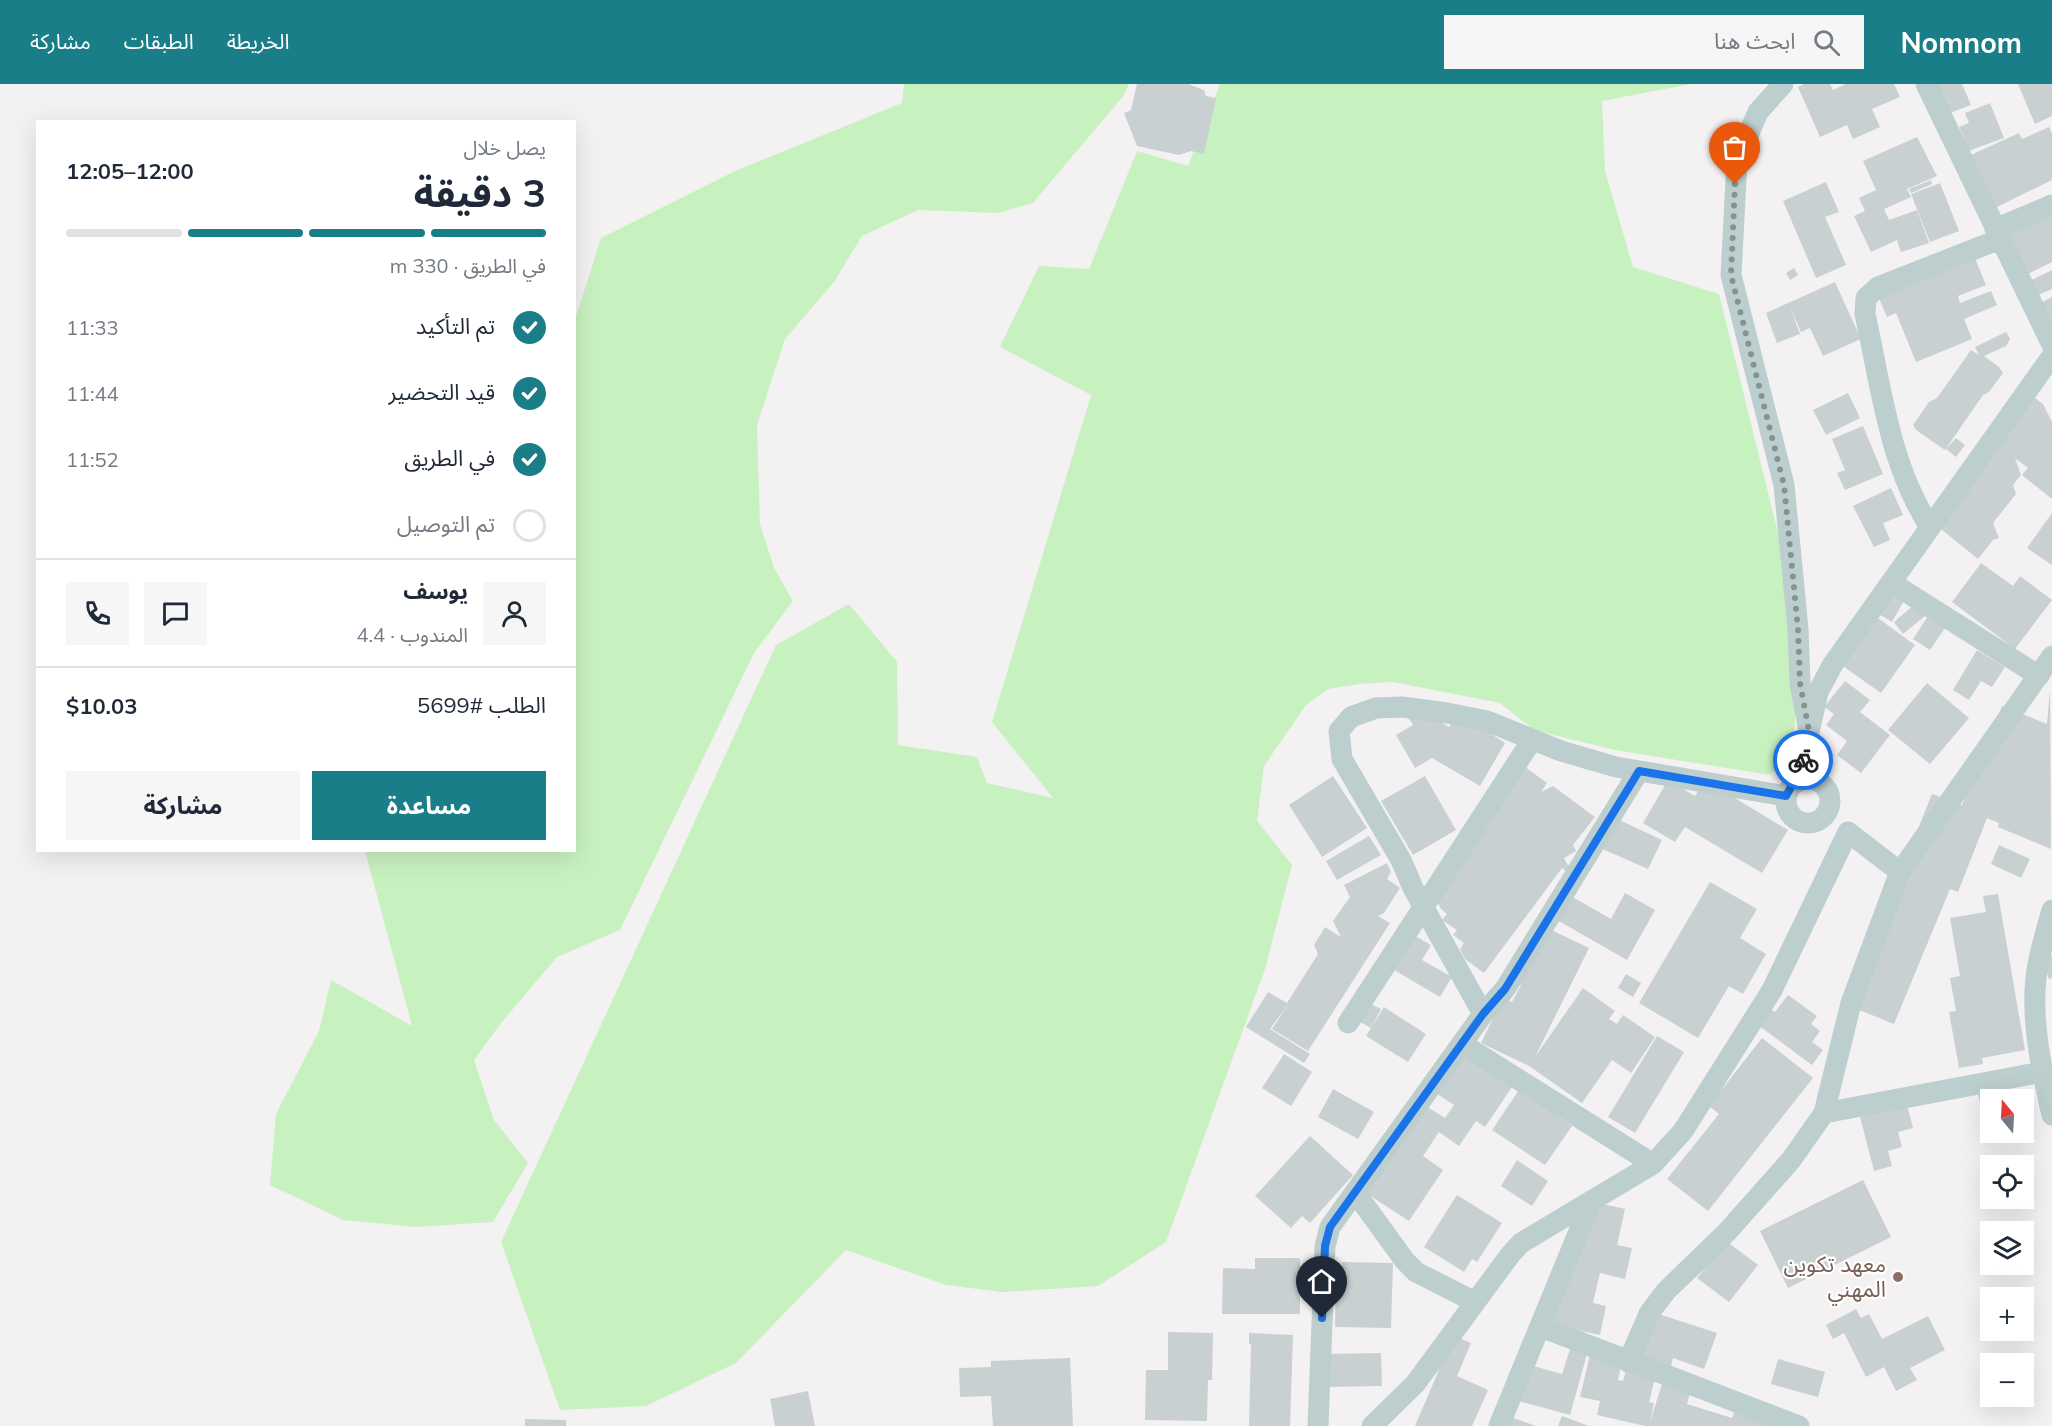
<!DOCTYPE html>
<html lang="ar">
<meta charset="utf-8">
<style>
:root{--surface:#fff;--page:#f6f6f7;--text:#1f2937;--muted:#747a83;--line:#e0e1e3;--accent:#1a7e88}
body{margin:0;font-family:Mulish,"Noto Sans Arabic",sans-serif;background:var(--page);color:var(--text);direction:rtl;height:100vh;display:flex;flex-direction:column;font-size:22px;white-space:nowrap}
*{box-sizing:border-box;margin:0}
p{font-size:20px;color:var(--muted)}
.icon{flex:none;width:33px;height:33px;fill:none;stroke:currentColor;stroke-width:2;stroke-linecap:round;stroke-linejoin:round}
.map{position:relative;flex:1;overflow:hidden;direction:ltr}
.side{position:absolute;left:36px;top:36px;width:540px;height:732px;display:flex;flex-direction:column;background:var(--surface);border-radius:0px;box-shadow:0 6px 24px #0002;direction:rtl}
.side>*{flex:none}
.needle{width:39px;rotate:342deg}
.fabs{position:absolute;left:1980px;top:1005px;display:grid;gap:12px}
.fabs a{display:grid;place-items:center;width:54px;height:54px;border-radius:0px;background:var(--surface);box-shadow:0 6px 24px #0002;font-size:30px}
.pin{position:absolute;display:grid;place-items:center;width:51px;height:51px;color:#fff;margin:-62px -26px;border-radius:50% 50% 50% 0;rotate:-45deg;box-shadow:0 0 6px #0007}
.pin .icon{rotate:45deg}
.courier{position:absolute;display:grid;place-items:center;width:60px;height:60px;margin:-30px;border:4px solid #1a73e8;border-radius:50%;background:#fff;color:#222;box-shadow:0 2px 8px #0007}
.summary em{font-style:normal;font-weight:700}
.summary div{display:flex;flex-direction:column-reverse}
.summary{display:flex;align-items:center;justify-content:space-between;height:102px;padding:0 30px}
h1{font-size:39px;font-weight:700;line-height:45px}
.bar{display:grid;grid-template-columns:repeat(4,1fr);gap:9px 6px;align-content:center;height:72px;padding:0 30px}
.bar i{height:8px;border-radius:4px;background:var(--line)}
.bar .active{background:var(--accent)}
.bar p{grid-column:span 4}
.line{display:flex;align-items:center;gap:15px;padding:0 30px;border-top:2px solid var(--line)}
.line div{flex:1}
.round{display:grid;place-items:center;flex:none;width:63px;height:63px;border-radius:0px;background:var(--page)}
ol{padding:0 30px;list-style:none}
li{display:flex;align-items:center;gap:18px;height:66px}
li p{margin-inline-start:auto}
li .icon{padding:6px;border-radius:50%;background:var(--accent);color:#fff;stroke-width:4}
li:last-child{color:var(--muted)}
li i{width:33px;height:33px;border:3px solid var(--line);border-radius:50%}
.cta{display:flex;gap:12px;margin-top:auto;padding:12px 30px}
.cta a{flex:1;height:69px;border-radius:0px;background:var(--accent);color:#fff;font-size:24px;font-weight:700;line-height:69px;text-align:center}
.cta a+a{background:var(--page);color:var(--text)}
header{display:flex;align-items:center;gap:36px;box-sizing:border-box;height:84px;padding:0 30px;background:var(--accent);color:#fff}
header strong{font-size:28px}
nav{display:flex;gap:33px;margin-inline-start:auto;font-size:21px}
.search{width:420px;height:54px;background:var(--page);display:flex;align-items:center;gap:15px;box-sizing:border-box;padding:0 21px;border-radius:0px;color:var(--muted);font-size:22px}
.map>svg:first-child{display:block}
.green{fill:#c8f1c0}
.building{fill:#c8d0d1}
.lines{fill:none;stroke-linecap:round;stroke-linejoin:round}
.minor{stroke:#bccecd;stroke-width:21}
.done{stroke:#849392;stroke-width:6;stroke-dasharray:0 10.8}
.route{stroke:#1a73e8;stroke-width:8}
.education-dot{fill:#8d6e63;stroke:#fff;stroke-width:2}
.labels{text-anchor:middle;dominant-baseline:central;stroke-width:4.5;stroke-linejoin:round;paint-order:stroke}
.education-label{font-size:22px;fill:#785e54;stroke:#fff;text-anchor:end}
</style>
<header>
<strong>Nomnom</strong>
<div class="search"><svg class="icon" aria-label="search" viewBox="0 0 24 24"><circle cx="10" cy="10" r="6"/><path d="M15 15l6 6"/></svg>ابحث هنا</div>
<nav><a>الخريطة</a><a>الطبقات</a><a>مشاركة</a></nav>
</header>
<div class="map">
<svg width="2052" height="1342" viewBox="0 0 2052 1342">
<rect width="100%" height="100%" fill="#f4f1f3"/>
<path class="green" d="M904,0H1129L1124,11L1033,119L998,129L918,126L862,152L834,198L785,255L757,341L760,440L774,484L793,517L754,569L620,846L557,873L501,939L474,976L494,1036L528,1079L493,1138L417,1143L343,1136L270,1101L276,1030L319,947L331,896L412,942L365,767L574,766V239L601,154L735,87L902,19Z
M1220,0H1691L1602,17L1605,87L1633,183L1719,210L1781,461L1796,624L1792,670L1770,691L1615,666L1534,646L1500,619L1393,598L1359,600L1328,605L1306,621L1264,682L1257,737L1292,781L1265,885L1166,1158L1098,1202L1002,1208L946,1201L846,1166L736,1279L646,1322L560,1326L501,1158L776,561L849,520L897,578L898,661L977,673L987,699L1053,714L992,638L1091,311L1000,263L1039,182L1089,185L1137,67L1188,82Z"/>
<path class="building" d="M1137,0H1188L1204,6L1206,12L1216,14L1204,70L1191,67L1179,71L1137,62L1124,29L1131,26Z
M1804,0H1830L1833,6L1846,0H1894L1900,13L1872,25L1880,43L1853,55L1847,41L1820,53L1798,3Z
M1929,0H1962L1971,21L1942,32Z
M2018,0H2052V32L2035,40Z
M1990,19L2004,54L1960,70L1964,54L1959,43L1969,39L1965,29Z
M2049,43L2052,50V96L1995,124L1962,75L2019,49L2022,55Z
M1917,53L1937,92L1907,105L1911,113L1884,125L1889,136L1917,126L1929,159L1901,168L1897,156L1871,168L1854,132L1865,127L1859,114L1876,106L1863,77Z
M1931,96L1932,100L1911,109L1909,105Z
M1826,98L1839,128L1825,133L1846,181L1816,194L1783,117Z
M1940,99L1959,147L1930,158L1911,110Z
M2052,115V178L2026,191L2001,141Z
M1972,167L1986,201L1958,212L1960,219L1991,207L1997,221L1964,235L1972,255L1916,278L1896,229L1887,233L1876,207Z
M1794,184L1798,191L1790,196L1786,189Z
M2052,186V205L2032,214L2025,199Z
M1835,198L1861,255L1823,272L1810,244L1801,248L1790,223L1800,250L1777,259L1766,229Z
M2052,213V250L2037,221Z
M2006,248L2010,255L2006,262L1984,272L1999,283L2003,289L1989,308L1983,311L1945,366L1916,346L1913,341L1929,318L1937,314L1971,266L1979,271L1975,263Z
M2027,308L2043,320L2052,338V415L2022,391L2028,384L2015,374L2021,391L2013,401L2016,410L1993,439L1999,454L1993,456L1978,475L1936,441Z
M1848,309L1860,334L1826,351L1813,326Z
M1863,342L1883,390L1845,406L1837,389L1845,386L1832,355Z
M1956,354L1965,361L1956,373L1946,365Z
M1891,404L1903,431L1883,439L1890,456L1874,463L1853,422Z
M2052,429V481L2027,464Z
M1981,479L2013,502L2020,492L2052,516L2015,565L1952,518Z
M1892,507L1905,515L1892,538L1879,530Z
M1915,520L1925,532L1903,550L1894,538Z
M1871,529L1915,561L1881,609L1837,578Z
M1928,532L1945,544L1930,566L1913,555Z
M1977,566L2005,583L1992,603L1981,597L1969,616L1953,606Z
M1845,597L1870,616L1860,628L1890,651L1861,689L1837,671L1847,657L1826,641L1834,630L1824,623Z
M1927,599L1969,634L1930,680L1888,646Z
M2050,606L2051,765L1998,743L1999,739L1987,734L1958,808L1950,805L1894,940L1847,921L1932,710L1962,721L2002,622L2047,640Z
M1419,626L1449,643L1459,629L1505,659L1480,702L1432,674L1415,684L1396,651L1413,641L1408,633Z
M1517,677L1547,699L1541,708L1553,702L1595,733L1573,761L1576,767L1564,774L1571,787L1567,788L1562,784L1484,889L1465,875L1460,865L1464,859L1453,851L1457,846L1442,836L1447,830L1441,825L1429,803Z
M1333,692L1367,744L1322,773L1289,721Z
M1425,692L1456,746L1413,771L1381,717Z
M1668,696L1695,712L1705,696L1788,746L1762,789L1685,743L1675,758L1643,739Z
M1613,733L1662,756L1648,785L1598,763Z
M1369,752L1381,771L1337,796L1326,777Z
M1999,761L2030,775L2021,794L1991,780Z
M1387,779L1391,788L1387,795L1400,804L1384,829L1378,832L1390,839L1308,967L1272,945L1289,919L1270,945L1310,970L1304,979L1246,943L1268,908L1287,919L1318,870L1314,861L1325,843L1341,853L1333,837L1350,813L1344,801Z
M1710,798L1757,825L1740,854L1766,870L1743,910L1729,902L1698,954L1639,919Z
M1625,809L1655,826L1627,876L1557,836L1571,812L1611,835Z
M1998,810L2025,966L1982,974L1983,980L1959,984L1949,928L1956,927L1950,894L1960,892L1950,834L1986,828L1983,812Z
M1545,843L1589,864L1535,973L1583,904L1615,927L1609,935L1617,940L1623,931L1655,953L1631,989L1612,976L1582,1019L1529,982L1481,959L1503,914L1512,918L1521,901L1517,899Z
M1403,845L1431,861L1422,876L1452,893L1440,913L1382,879Z
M2052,871V894L2049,895L2042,875Z
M1626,890L1641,899L1633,913L1618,904Z
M1788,911L1817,932L1811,940L1820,947L1812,958L1823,966L1812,981L1758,941L1771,925L1775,928Z
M1365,917L1381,925L1371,944L1355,935Z
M1384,923L1426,950L1408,978L1366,952Z
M1657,952L1684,968L1635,1049L1608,1033Z
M1762,954L1813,994L1708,1127L1667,1095L1719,1030L1709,1022Z
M1457,967L1512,1003L1485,1043L1476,1037L1459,1062L1439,1048L1423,1072L1443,1086L1409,1137L1363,1107L1421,1019L1445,1034L1454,1021L1431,1006Z
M1284,970L1312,988L1291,1022L1262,1004Z
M2008,1003L2011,1016H1990V1024L1982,1026L1978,1011Z
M1333,1005L1374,1028L1358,1055L1318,1033Z
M1519,1006L1572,1042L1545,1081L1492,1046Z
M1907,1021L1913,1044L1898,1048L1902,1063L1888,1067L1892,1082L1874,1087L1860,1033Z
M1310,1052L1353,1091L1310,1139L1302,1132L1291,1144L1255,1112Z
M1517,1076L1548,1097L1532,1122L1501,1102Z
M1863,1096L1891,1153L1788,1204L1760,1147Z
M1457,1111L1502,1139L1477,1178L1472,1175L1464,1188L1424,1163Z
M1594,1118L1625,1125L1617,1161L1632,1164L1625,1195L1600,1189L1593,1219L1606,1222L1600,1251L1549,1240Z
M1726,1157L1758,1181L1729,1218L1697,1194Z
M1255,1174H1300V1230H1222L1223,1184L1255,1185Z
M1342,1178L1393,1179L1391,1244L1335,1243L1336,1194L1342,1195Z
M1640,1224L1717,1249L1704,1285L1673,1274L1671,1282L1625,1267Z
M1856,1225L1861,1234L1869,1230L1882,1255L1928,1232L1945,1266L1910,1284L1917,1296L1896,1307L1884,1283L1866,1293L1844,1249L1833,1255L1826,1241Z
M1168,1248L1213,1249L1212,1296H1208L1207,1337L1145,1336L1146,1286H1168Z
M1249,1249L1293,1251L1290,1342H1249L1251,1260H1249Z
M1450,1250L1471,1259L1457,1292L1488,1306L1472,1342H1415L1441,1281Z
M1570,1265L1587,1270L1570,1331L1515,1316L1526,1280L1562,1290Z
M1591,1266L1623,1274L1618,1296L1623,1297L1627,1283L1656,1290L1649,1318L1654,1319L1650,1338L1662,1300L1690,1309L1687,1320L1732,1334L1735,1326L1772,1342H1645L1597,1331L1600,1317L1580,1313Z
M1381,1269L1382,1302L1327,1303L1326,1270Z
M1070,1274L1073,1342H993L991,1312L960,1313L959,1284L991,1283V1277Z
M1778,1275L1825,1288L1818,1313L1771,1300Z
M808,1307L815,1342H775L770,1315Z
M1505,1331L1536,1342H1501Z
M1562,1332L1589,1342H1558Z
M525,1335L566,1336V1342H525Z"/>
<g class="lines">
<path class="minor" d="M1783,0L1758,28L1737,77L1731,191L1784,401L1798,545L1800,599L1809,647
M1926,0L2052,261
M1995,145L2052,121
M1930,443C1889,380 1881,302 1865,230L1866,214L1878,203L2000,155
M1892,499L2039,592
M1786 717a22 22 0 1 1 44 0a22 22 0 1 1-44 0Z
M1798,697L1818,608L1833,580L2052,272
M2052,826C2046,848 2038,872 2036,894C2031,939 2042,987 2052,1031
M1483,930L1413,804L1401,776L1342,675L1339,647L1351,633L1376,624L1402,623L1447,629L1487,637L1561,667L1616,683L1786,712
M1348,939L1532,656
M1462,960L1653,1080
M1824,1029L1851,919L1900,788L2052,572
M1355,1108L1405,1177L1416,1188L1475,1218
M1541,1243L1799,1342
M1628,1278L1650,1228L1666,1207L1727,1148L1791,1076L1824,1029L2042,988
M1318,1342L1325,1162L1330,1143L1483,930L1505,905L1639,687
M1372,1342L1415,1300L1510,1171L1521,1159L1653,1080L1683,1047L1772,906L1848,748L1900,788
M1499,1342L1591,1118"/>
</g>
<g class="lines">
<path class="done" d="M1735,100L1731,191L1784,401L1798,545L1800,599L1809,647L1803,676"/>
<path class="route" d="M1322,1234L1325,1162L1330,1143L1483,930L1505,905L1639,687L1786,712L1791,703L1798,697L1803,676"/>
</g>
<circle class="education-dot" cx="1898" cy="1193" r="6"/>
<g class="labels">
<g class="education-label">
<text x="1886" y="1180">معهد تكوين<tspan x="1886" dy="25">المهني</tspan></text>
</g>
</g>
</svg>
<div class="fabs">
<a><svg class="needle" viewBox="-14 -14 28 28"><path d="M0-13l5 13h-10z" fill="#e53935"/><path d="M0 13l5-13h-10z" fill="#747a83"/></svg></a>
<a><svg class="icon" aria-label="locate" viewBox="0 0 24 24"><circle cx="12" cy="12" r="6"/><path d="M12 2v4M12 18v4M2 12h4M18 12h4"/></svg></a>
<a><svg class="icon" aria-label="layers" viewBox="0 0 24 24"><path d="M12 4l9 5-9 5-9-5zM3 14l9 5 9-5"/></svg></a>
<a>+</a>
<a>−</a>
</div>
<div class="pin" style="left:1735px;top:100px;background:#ea580c"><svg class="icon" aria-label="bag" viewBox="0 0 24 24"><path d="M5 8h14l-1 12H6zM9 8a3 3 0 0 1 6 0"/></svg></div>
<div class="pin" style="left:1322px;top:1234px;background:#1f2937"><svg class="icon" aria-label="home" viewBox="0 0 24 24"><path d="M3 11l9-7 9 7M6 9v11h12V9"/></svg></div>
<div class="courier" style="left:1803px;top:676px"><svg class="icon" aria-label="bike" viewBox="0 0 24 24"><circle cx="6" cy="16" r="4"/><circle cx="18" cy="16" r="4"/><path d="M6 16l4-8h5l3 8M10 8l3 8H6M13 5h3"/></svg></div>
<section class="side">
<div class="summary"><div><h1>3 دقيقة</h1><p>يصل خلال</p></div><em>12:00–12:05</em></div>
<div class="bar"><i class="active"></i><i class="active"></i><i class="active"></i><i></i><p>في الطريق · 330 m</p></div>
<ol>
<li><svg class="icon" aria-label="check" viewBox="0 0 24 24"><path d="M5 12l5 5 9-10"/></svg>تم التأكيد<p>11:33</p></li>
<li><svg class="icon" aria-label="check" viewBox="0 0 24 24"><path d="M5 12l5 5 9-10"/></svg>قيد التحضير<p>11:44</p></li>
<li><svg class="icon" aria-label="check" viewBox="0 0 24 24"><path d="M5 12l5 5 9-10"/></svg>في الطريق<p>11:52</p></li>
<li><i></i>تم التوصيل</li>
</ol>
<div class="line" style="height:108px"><a class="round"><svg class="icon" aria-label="person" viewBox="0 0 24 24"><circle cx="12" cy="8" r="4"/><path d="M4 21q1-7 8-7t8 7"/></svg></a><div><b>يوسف</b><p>المندوب · 4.4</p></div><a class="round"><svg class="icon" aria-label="chat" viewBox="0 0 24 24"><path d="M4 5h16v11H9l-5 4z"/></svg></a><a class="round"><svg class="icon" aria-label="phone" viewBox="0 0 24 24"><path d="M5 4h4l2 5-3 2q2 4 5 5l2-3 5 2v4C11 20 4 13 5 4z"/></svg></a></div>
<div class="line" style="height:78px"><div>الطلب #5699</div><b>$10.03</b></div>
<div class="cta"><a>مساعدة</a><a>مشاركة</a></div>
</section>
</div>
